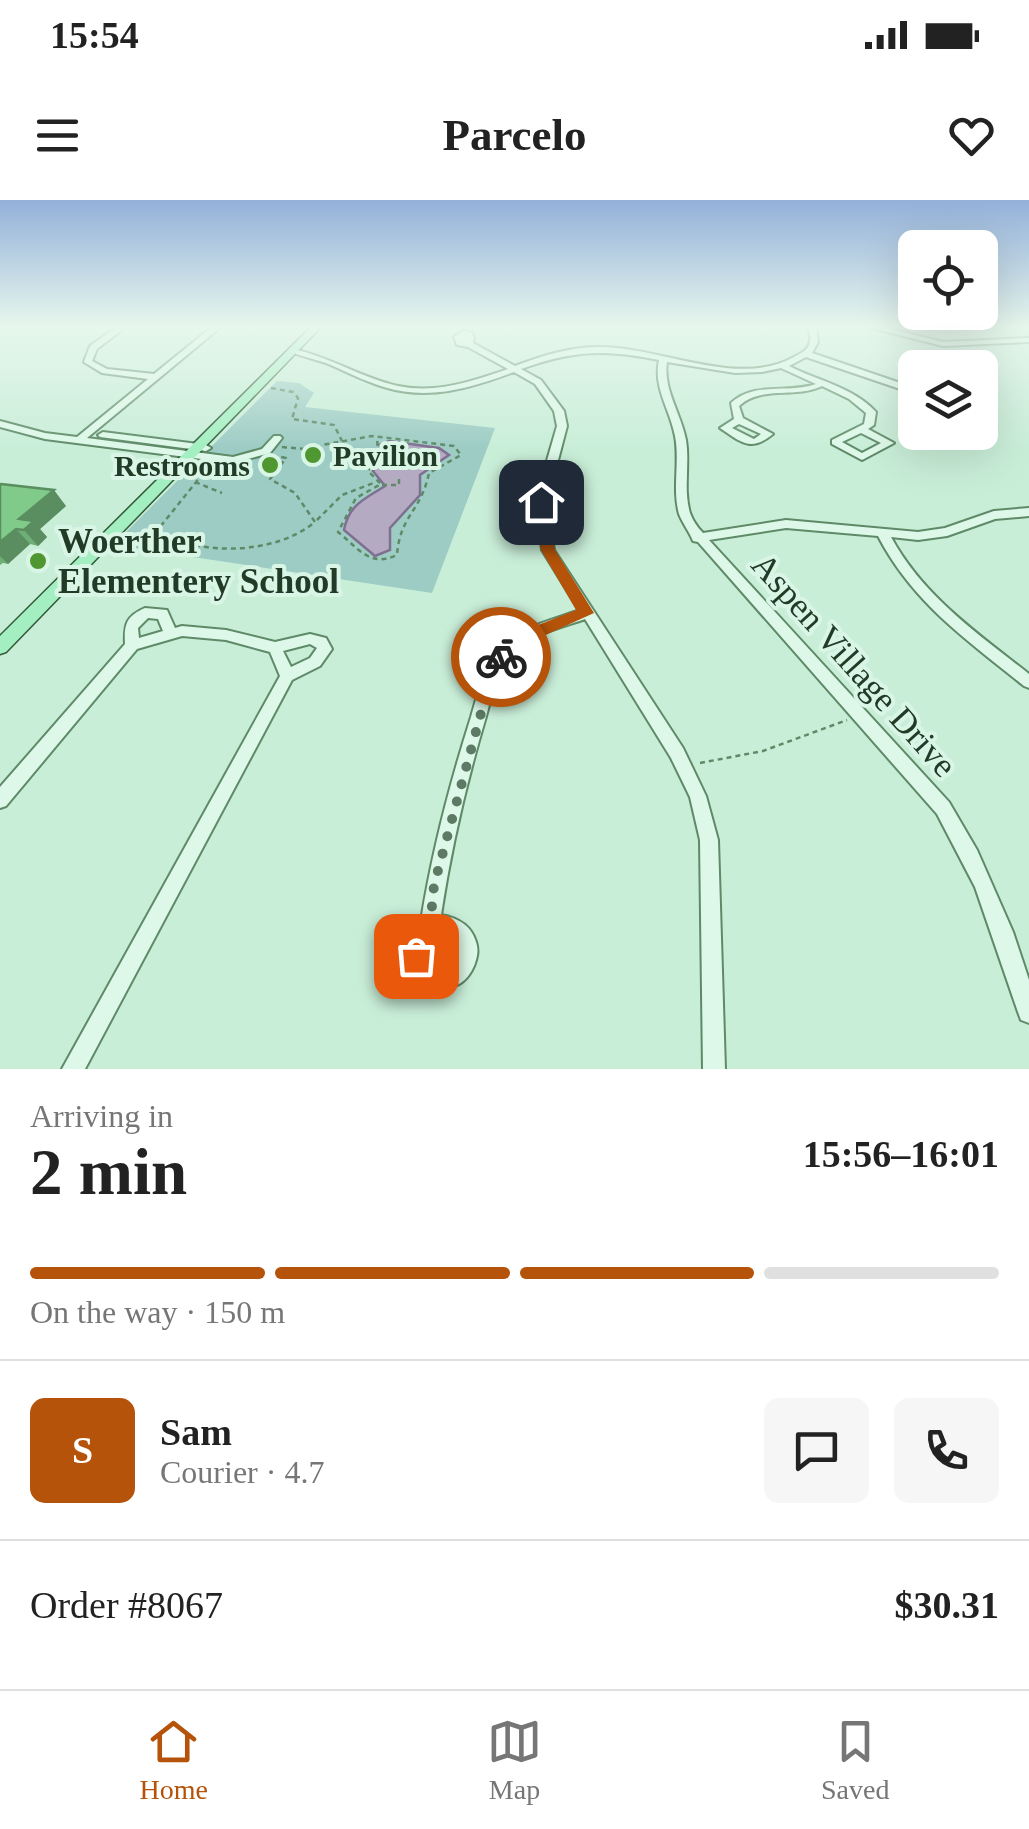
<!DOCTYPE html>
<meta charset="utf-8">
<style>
:root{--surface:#fff;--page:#f6f6f6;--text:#222;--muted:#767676;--line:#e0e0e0;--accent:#b45309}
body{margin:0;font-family:Georgia,serif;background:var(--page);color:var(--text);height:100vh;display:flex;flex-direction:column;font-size:38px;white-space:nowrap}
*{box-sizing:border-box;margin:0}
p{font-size:32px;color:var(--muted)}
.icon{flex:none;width:55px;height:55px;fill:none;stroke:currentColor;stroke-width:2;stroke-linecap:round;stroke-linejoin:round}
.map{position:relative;height:869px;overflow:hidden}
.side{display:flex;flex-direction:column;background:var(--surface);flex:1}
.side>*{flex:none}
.buttons{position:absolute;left:898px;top:30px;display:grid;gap:20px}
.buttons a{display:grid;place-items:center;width:100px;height:100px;border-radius:15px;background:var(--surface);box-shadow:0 10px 40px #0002;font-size:50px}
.pin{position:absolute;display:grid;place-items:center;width:85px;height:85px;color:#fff;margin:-42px;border-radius:20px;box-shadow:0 5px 15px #0006}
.courier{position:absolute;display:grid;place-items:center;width:100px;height:100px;margin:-50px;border:8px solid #b45309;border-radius:50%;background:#fff;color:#222;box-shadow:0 2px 12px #0007}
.headline em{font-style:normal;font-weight:800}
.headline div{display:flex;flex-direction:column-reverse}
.headline{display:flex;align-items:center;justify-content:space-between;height:170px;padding:0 30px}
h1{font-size:65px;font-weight:800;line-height:75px}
.bar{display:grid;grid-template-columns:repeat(4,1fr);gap:15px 10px;align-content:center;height:120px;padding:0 30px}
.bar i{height:12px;border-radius:8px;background:var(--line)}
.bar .selected{background:var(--accent)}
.bar p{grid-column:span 4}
.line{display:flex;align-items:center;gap:25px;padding:0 30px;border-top:2px solid var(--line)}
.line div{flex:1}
.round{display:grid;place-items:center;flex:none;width:105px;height:105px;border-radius:15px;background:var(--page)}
.status{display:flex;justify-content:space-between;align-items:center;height:70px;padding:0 50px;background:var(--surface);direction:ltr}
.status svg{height:28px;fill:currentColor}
header{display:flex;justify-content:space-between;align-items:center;height:130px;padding:0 30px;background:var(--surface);font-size:45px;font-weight:800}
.tab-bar{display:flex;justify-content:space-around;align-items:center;height:140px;border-top:2px solid var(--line);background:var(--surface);font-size:28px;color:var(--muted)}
.tab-bar a{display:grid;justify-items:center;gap:5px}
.tab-bar .selected{color:var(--accent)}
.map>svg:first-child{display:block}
.green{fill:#9dccc4}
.water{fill:#b4aac2;stroke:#7f7091;stroke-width:2.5}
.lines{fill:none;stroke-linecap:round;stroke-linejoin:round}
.minor-casing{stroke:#5e8a68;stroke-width:4}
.major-casing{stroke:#325838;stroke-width:3}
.path{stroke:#5e8a68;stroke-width:2.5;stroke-dasharray:5 4;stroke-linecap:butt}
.minor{fill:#ddf8e8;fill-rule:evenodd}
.major{fill:#a3efc1;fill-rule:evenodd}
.wall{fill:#6eaf76}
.shaded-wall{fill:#5a8e60}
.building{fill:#80cb89;stroke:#5a8e60;stroke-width:2.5}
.route{fill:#b45309}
.done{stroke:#5c7a64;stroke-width:10;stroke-dasharray:0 18}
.poi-dot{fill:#4f9730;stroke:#d9f5e5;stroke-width:4}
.labels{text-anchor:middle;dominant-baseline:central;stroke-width:8;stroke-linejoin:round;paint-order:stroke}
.far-poi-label{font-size:30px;font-weight:bold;fill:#213b26;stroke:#d9f5e5;text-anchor:start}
.poi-label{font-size:35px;font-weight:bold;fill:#213b26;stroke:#d9f5e5;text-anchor:start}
.street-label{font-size:35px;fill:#213b26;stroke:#d9f5e5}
</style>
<div class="status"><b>15:54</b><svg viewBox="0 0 49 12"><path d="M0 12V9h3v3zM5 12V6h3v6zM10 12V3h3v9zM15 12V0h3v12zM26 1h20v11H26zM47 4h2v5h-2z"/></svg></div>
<header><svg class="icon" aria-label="menu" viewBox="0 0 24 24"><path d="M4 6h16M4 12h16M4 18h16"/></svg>Parcelo<svg class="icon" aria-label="heart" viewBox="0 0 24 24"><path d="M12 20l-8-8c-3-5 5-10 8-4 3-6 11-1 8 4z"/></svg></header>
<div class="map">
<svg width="1029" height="869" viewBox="0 0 1029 869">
<rect width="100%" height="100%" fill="#c9eed8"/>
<path class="green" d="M277,181L299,183L314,193L305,207L495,228L432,393L113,345Z"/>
<path class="water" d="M389,241L439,248L449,255L420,275V295L390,328V350L375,356L344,330C349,304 365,299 385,286L373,271L385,256L379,245Z"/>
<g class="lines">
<g class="minor-casing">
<path id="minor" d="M118,126H127L97,149L92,161L107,169L154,174L213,126H222L87,238L233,257L262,249L274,236H280L282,238L270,253L233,263L45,239L0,227V221L45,233L77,237L148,179L102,173L84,162L90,146Z
M808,126H816L818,142L812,153L915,188V194L806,157L789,166C818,181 853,187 876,212L874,225L868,229L894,243L862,260L832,244V240L864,224L866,213L849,199L822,186C796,199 761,185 739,206L743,218L773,234C751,252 742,243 720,228L734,219L731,203C755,181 787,194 816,184L781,168L762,172L735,173L667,162C663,190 681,213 686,240C690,264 683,289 690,313C693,321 697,327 703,333L786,320L918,332L945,328L994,311L1029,308V316L995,319L947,336L918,340L891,337C923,396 977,433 1029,474V488L1024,486C967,440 913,403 878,336L786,328L709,340L949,602L977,650L1013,732L1029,780V823L1021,820L1018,812L975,687L937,614L698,342L693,341C690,333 683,324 679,314C672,289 680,261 675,236C670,209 653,188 659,160C605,149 574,150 521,169L541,180L564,211L567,226L547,302L554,350L683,548L706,596L718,640L725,869H703L700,640L690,597L671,558L585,419C560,428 527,435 510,456C496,473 491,499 485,520C466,584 451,649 441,715C458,718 471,725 476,742C479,751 477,758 474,766C450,821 370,761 421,721C432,652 450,583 471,517C478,493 485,464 502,446C522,426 554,420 579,410L542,350L535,302L557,226L554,211L535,184L514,172C471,188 429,201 384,187C364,181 345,171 326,163C314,159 300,156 289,151L293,149C330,157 362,178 398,186C436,194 473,181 508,169L468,147L457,145L454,137L463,131L472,133L474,138L473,143L515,166C542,156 569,147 598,147C660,146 737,189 794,157C801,153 809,150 810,141C811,136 809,131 808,126ZM739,224L761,234L754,239L732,228ZM861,233L881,243L862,253L842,242ZM435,735H447L457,744V757L447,766H435L425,757V744Z
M864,126H878L943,142L1029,138V142L943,146Z
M980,188L992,195V199L980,202Z
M103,232L206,245L211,248L206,251L100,237L98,235Z
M145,408L167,410L175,428L182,426L226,430L275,442L310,434L326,438L332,449L320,466L292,480L85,869H62L280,476L270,452L226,440L182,436L137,449L6,606L0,608V587L125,444C124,425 126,416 145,408ZM148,418L158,419L163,431L139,438L138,428ZM310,444L317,448L310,458L291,467L283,451Z"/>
</g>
<g class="major-casing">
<path id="major" d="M312,126H322L6,452L0,454V436Z"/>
</g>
<path class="path" d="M271,188L293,192L298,198L292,219L334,225L342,241
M282,247L318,250L322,245L372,236L454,246L461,255L429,273C421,312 400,315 397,355C370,368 358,348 338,332L356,298L381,284L368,271L378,254L377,237
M209,266L156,332C202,356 275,355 315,322L295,293L270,279L286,258L277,256
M195,282L222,293
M382,285H399V275
M317,320L342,295L376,282
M700,563L763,551L847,520"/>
<use href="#minor" class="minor"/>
<use href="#major" class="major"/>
</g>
<path class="wall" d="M0,285L66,306L40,329L47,337L38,346L30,344L8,364L3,363L0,365Z"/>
<path class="shaded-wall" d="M54,290L66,306L40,329L47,337L38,346L24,330L19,319Z
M16,329L30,344L8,364L0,356V342Z"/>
<path class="building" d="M1,284L54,290L19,319L34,321L24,330L16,329L0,342V285Z"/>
<linearGradient id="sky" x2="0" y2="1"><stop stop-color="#93b0d9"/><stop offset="0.51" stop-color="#e7f7ed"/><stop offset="1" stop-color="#e7f7ed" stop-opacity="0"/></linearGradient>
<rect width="1029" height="248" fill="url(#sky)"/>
<path class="route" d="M541,298L548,302L555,350L594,413L530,442L501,464L495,462V452L518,433L576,410L541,350L534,302Z"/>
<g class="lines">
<path class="done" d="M416,756L419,739L430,726L434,685L486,495L501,457"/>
</g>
<g class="poi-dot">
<circle cx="313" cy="255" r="10"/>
<circle cx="270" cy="265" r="10"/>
<circle cx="38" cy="361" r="10"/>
</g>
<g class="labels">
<g class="far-poi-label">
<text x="333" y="255">Pavilion</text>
<text x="250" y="265" text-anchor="end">Restrooms</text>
</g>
<g class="poi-label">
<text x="58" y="341">Woerther<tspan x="58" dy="40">Elementery School</tspan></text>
</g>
<g class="street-label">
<text transform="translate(854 465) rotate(48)">Aspen Village Drive</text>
</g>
</g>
</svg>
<div class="buttons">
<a><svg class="icon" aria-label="locate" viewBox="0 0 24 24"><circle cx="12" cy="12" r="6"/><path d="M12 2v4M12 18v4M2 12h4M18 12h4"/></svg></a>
<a><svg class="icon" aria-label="layers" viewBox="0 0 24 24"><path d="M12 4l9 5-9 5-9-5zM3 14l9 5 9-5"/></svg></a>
</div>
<div class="pin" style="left:416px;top:756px;background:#ea580c"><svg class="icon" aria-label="bag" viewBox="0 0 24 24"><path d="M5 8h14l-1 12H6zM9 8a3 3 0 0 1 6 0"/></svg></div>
<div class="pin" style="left:541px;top:302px;background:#1f2937"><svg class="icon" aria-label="home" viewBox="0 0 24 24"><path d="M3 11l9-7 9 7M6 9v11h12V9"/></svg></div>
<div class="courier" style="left:501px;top:457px"><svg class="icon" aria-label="bike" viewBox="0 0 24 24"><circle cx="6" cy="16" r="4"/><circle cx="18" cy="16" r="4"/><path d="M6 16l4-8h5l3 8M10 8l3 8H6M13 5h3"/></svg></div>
</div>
<section class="side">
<div class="headline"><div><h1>2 min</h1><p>Arriving in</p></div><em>15:56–16:01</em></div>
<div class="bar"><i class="selected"></i><i class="selected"></i><i class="selected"></i><i></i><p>On the way · 150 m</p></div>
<div class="line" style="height:180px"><b class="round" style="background:var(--accent);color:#fff">S</b><div><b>Sam</b><p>Courier · 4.7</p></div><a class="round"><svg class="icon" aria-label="chat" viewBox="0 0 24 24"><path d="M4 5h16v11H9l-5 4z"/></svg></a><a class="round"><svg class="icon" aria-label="phone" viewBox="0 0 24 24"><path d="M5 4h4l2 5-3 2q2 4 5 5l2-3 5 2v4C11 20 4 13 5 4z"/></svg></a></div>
<div class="line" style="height:130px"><div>Order #8067</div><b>$30.31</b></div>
</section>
<nav class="tab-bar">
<a class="selected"><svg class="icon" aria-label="home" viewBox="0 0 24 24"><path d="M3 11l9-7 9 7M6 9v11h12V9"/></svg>Home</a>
<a><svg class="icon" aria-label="map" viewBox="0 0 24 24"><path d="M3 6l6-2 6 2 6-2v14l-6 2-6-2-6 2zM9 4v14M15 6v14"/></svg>Map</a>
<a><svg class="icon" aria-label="saved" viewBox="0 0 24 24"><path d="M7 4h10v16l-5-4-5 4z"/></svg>Saved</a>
</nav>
